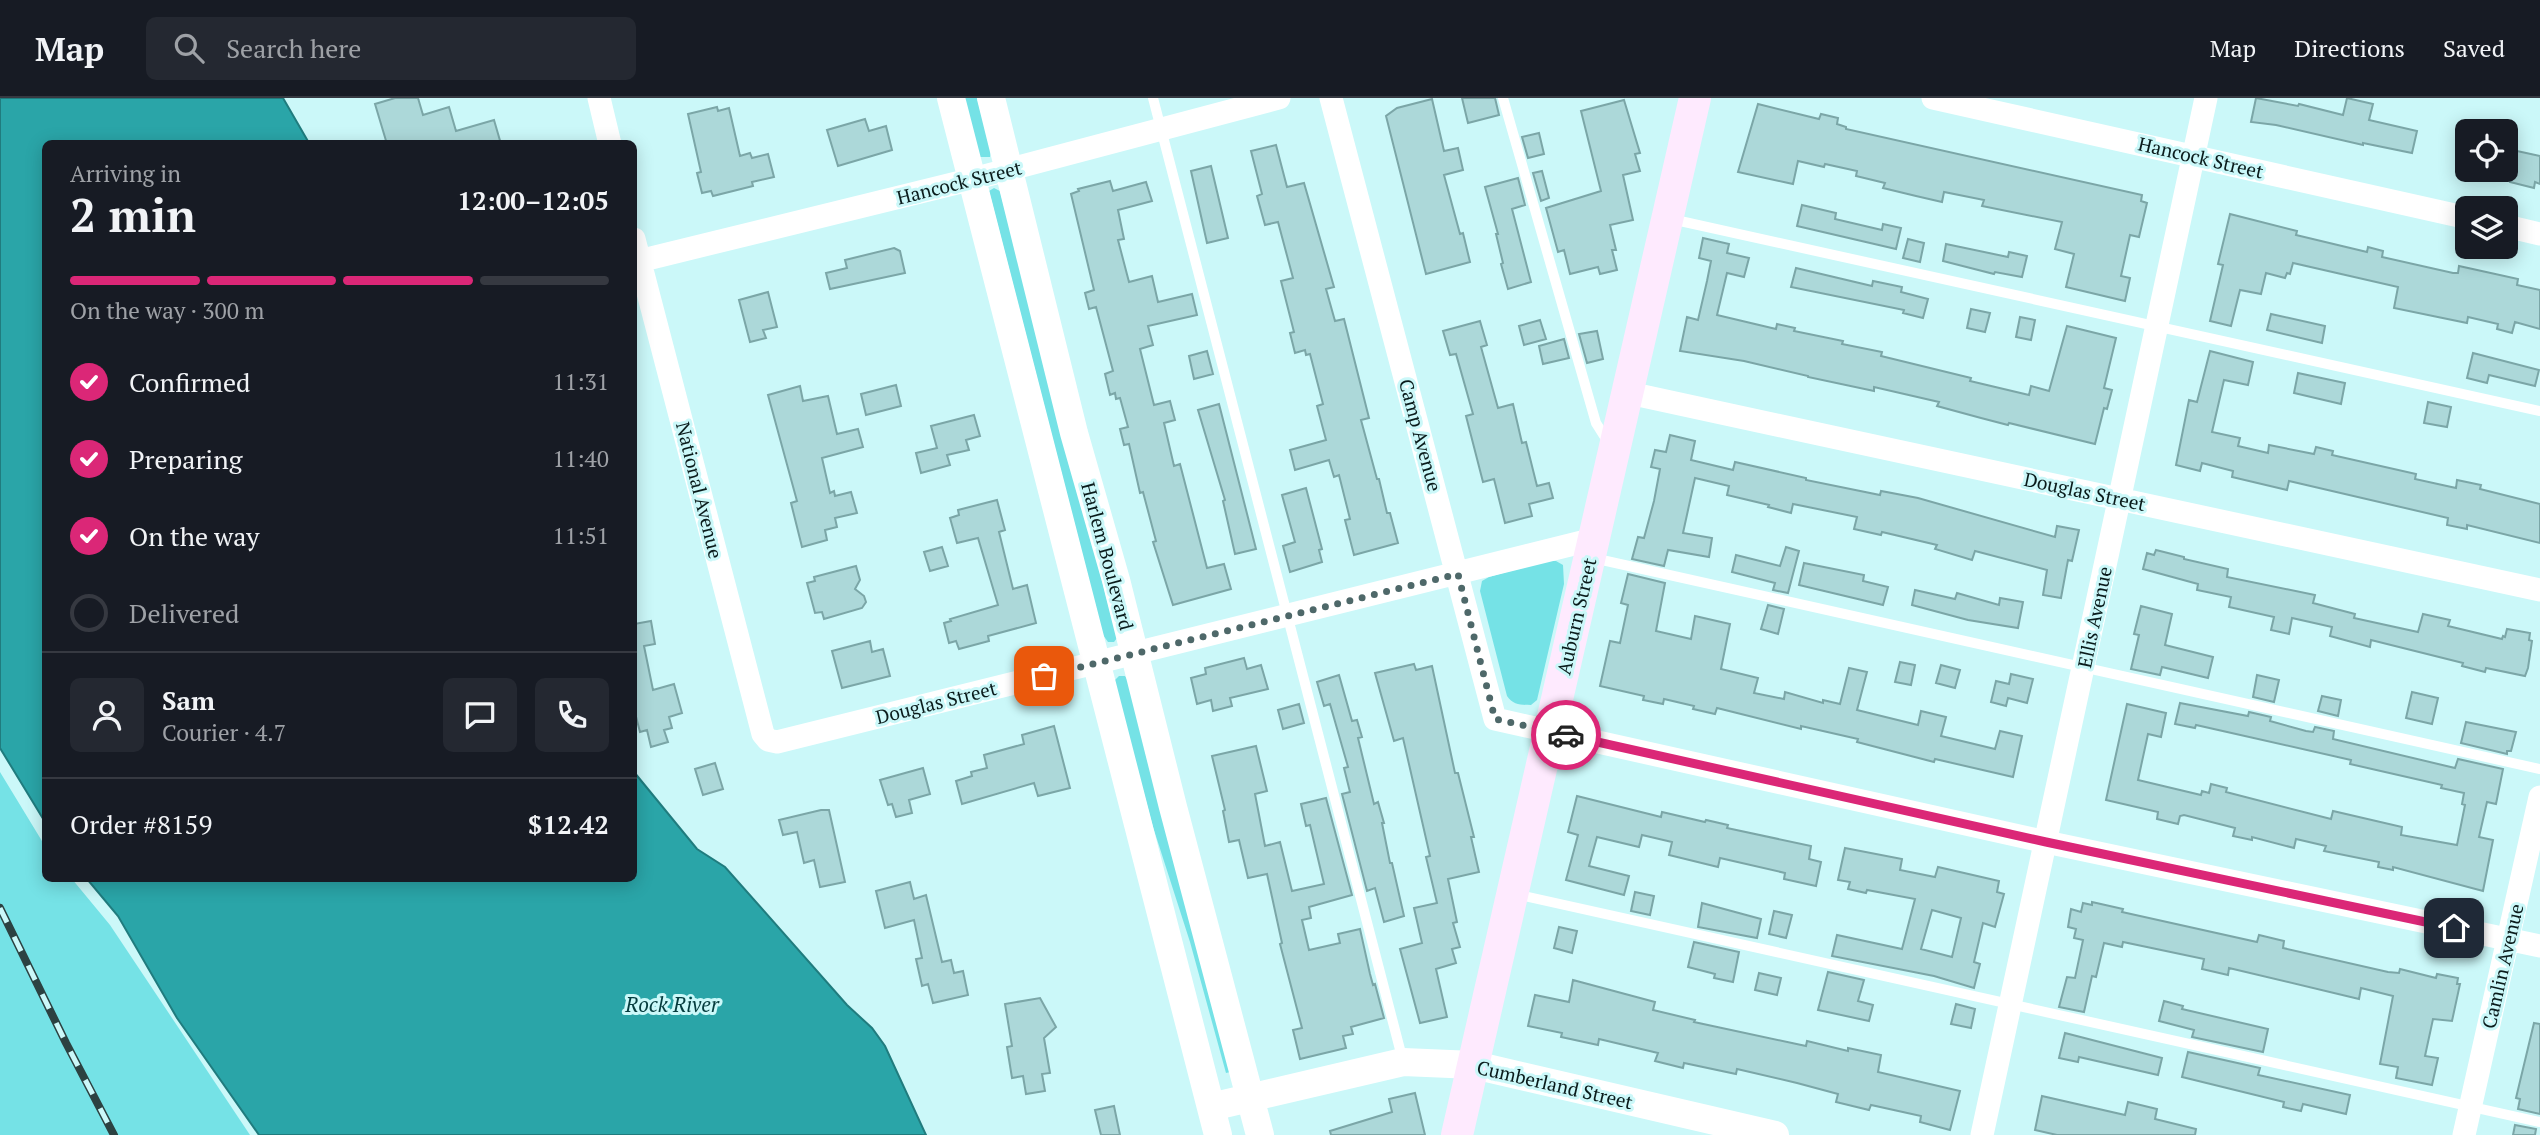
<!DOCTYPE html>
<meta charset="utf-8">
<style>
:root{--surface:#171b24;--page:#242831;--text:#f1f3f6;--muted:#9ea1a6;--line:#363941;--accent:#db2777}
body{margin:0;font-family:"PT Serif",serif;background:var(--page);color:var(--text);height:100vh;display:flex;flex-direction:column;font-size:26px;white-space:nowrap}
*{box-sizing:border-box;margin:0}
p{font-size:23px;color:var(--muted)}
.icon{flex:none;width:38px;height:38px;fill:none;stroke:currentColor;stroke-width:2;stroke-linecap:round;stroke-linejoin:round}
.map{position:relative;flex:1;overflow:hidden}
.sheet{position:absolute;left:42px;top:42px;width:595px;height:742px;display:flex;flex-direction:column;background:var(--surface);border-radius:10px;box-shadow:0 4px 18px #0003}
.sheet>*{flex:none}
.tools{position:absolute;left:2455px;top:21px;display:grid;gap:14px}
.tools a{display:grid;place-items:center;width:63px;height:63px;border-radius:10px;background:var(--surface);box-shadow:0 4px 18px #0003;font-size:35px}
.pin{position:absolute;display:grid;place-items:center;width:60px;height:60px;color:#fff;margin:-30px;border-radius:14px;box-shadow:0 4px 10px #0006}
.courier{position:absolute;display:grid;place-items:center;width:70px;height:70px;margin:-35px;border:5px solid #db2777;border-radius:50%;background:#fff;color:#222;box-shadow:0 2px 9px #0007}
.overview em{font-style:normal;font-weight:600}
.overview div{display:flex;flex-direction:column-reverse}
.overview{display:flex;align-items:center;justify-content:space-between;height:119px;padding:0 28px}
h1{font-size:46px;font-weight:600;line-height:52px}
.bar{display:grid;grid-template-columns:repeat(4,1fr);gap:10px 7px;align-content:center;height:84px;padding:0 28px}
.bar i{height:9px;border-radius:5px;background:var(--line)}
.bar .on{background:var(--accent)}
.bar p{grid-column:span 4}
.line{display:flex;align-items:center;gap:18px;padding:0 28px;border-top:2px solid var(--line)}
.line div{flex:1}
.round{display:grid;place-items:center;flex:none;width:74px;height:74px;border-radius:10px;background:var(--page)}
ol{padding:0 28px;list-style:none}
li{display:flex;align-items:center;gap:21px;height:77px}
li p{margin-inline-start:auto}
li .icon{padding:7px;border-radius:50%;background:var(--accent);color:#fff;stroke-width:4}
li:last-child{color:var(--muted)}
li i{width:38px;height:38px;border:4px solid var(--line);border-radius:50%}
header{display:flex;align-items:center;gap:42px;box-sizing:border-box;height:98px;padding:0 35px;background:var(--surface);border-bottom:2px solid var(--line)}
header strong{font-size:33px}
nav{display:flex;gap:38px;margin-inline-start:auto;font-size:24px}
.search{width:490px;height:63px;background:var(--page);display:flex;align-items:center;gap:18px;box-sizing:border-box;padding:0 24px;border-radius:10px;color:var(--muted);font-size:26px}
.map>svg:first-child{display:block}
.green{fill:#75e2e6}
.water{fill:#2aa5a8;stroke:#207c7e;stroke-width:2}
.building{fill:#acd8d9;stroke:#7ba6a7;stroke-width:2;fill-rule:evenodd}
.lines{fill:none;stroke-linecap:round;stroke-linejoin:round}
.service{stroke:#fff;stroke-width:10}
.minor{stroke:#fff;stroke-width:23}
.tertiary{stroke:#fff;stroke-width:28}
.secondary{stroke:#feeafe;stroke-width:32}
.rail-casing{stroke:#2c4242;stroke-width:8}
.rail{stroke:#cbf8f9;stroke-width:5;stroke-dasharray:16;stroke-linecap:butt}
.done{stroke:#4e6869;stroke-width:7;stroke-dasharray:0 12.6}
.route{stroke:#db2777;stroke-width:9}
.labels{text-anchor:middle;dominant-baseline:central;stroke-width:6;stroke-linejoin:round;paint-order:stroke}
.street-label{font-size:19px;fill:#0a1b1b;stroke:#cbf8f9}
.water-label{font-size:21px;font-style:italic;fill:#053c3e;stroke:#cbf8f9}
</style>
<header>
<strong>Map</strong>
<div class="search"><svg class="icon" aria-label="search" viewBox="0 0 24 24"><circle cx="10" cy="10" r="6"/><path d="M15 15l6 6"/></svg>Search here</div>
<nav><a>Map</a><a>Directions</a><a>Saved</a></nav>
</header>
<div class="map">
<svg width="2540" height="1037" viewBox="0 0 2540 1037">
<rect width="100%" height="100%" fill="#cbf8f9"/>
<path class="green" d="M963,0H977L991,52L990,59H979Z
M994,90L1000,93L1117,540L1114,544H1108L1103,537L989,93Z
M1544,463H1556L1563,467L1564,486L1537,602L1531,607C1521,607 1513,607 1507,598L1480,493L1482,483L1489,479Z
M1119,578H1125L1128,583L1230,974L1226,975L1190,844L1153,729L1115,588V582Z
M0,674L45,748L46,780L72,781L110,827L250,1037H0Z"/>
<path class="water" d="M0,0H283L309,45L46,46L45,724L0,650Z
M634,674L697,751L725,769L847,907L872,930L885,948L926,1037H259L177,920L118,818L87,781L634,780Z"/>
<path class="building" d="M395,0H418L423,17L449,9L456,33L494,22L501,46H387L375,6Z
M1462,0H1495L1499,17L1468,25Z
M2256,0L2298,8L2299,6L2343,17L2347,0L2373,6L2369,22L2417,33L2412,55L2363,45V47L2276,27L2251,24Z
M1432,1L1444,53L1458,50L1463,72L1444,77L1460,136L1463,135L1470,164L1426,176L1386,18L1397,10Z
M1624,2L1640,55L1635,56L1640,73L1623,77L1633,122L1610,127L1616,152H1612L1617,172L1600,176L1598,169L1570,176L1564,152L1558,154L1546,110L1601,93L1581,13Z
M1758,6L1819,21L1821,16L1838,20L1837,26L1846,29V31L2142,97L2141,103L2147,105L2139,139L2130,137L2121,178L2130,180L2125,203L2066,189L2074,156L2055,151L2062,124L1982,108L1984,102L1944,94L1942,104L1916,98L1883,90L1885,85L1856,78L1857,73L1825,66L1824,69L1798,63L1793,86L1738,74Z
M717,9L718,13L729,10L740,58L750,55L752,60L768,56L774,79L752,84L753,88L713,98L711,93L702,95L697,75L701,74L688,16Z
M865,21L869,33L886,28L892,52L838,68L827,32Z
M1539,35L1544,56L1528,60L1522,39Z
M1276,47L1287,89L1304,85L1334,189L1326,191L1335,223L1344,221L1369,320L1361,322L1377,381H1379L1387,415H1390L1398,445L1354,457L1345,422L1350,421L1339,377L1334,379L1329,362L1295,372L1290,352L1326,342L1317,308L1323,306L1310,256L1306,257L1305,252L1295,255L1290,235L1294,234L1281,183L1293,180L1278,124L1265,127L1257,98L1262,96L1251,53Z
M2517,53L2540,58V86L2535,84L2534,90L2510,84Z
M1211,68L1228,140L1207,145L1191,73Z
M1542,73L1549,100L1541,103L1533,75Z
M1518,80L1525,107L1512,111L1531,184L1508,191L1501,166L1503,165L1496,136H1498L1485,89Z
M1110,83L1113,93L1146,84L1152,103L1118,112L1124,141L1118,142L1129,184L1152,178L1158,204L1192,196L1197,217L1148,228L1153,247L1140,251L1154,307L1170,303L1175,322L1164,325L1174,368L1180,366L1207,470L1224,466L1231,491L1173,507L1153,444L1156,443L1143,394L1140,395L1129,346L1124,347L1120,331L1128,329L1120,300L1116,301L1115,295L1110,297L1105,276L1113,273L1096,209L1089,211L1085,195L1094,192L1071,96L1079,93L1078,91Z
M1802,107L1836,115L1835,121L1882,132L1883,126L1901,130L1896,151L1797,128Z
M2230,116L2297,133L2296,137L2367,154L2368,149L2383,153L2382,159L2453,175H2458L2459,168L2518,181L2517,187L2540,192V231L2515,224L2512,235L2497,231L2498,226L2468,219L2467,225L2394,210L2398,189L2293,165L2290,176L2287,175L2285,180L2266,175L2261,196L2240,192L2231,228L2210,223L2223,167L2218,166Z
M1703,140L1729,146L1727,155L1749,160L1744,179L1727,175L1717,217L1776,231L1777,226L1795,230L1794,233L1843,243L1842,246L1882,254L1881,258L1971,280L1970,283L2029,297L2031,288L2049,293L2067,228L2116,240L2104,290L2112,292L2107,311L2104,310L2095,346L2009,325L2008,327L1981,320L1937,308L1939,304L1874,289V293L1808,279V278L1744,263L1680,253L1687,219L1698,222L1707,183L1711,163L1699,160Z
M1908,141L1924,145L1920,164L1903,160Z
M1946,146L2008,159L2009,154L2027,158L2022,179L1995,174L1994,176L1943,163Z
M894,150L900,153L905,175L830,191L826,175L847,170L845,162Z
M1796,170L1872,188L1873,183L1902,189L1901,194L1928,201L1923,220L1903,215L1904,212L1791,189Z
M768,194L777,229L763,232L766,240L750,244L739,202Z
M1971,211L1990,215L1985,234L1967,230Z
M2271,216L2325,228L2322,245L2267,232Z
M2020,219L2035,222L2031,242L2016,239Z
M1540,222L1546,241L1524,247L1519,228Z
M1480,223L1487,247L1481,249L1498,310L1513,306L1522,345L1526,344L1537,388L1549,385L1553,400L1529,406L1532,418L1505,425L1494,381L1483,384L1466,318L1473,316L1456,256L1450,257L1443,233Z
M1597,233L1603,261L1587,265L1579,236Z
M1564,241L1569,260L1543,266L1539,248Z
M1207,253L1213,276L1194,281L1189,258Z
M2210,253L2253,264L2248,287L2224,282L2212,334L2240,340L2238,348L2268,355L2269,347L2314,356L2316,349L2333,353L2332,357L2416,376L2415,381L2456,390L2457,382L2481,387L2480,391L2540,406V445L2467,427V431L2447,427L2448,420L2289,383L2287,392L2232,379L2233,373L2202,365L2200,373L2176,367L2189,302L2197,304Z
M2473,255L2539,272L2535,288L2489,277L2487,285L2467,280Z
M2298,275L2345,285L2341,306L2294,295Z
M896,287L901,308L866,317L861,296Z
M800,288L803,303L828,298L837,336L858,331L863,349L822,360L830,395L834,393L835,398L851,394L857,415L835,420L837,429L825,432L827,442L802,449L791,405L797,403L768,297Z
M2428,304L2451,309L2447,329L2424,325Z
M1219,306L1256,451L1235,456L1223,403L1225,402L1198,312Z
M974,317L980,338L966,342L969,352L947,357L950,367L921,375L916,355L937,350L931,328Z
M1670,337L1695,343L1691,362L1733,372L1735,364L1806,380V382L1880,397L1881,393L1918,400L2055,439L2057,428L2079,432L2072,463L2068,462L2061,500L2043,497L2047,472L1975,453L1972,462L1935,451L1937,447L1882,434L1881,437L1854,431L1857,419L1793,406L1791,415L1768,409L1769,407L1727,397L1729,388L1695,380L1683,435L1712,440L1709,459L1668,452L1664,468L1632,461L1638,439L1644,440L1654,403L1660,371L1651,369L1655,352L1666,354Z
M1306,390L1322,451L1319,452L1322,464L1290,474L1283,448L1295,444L1282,397Z
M997,402L1005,432L999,434L1013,491L1027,487L1036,525L988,538L989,543L959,551L956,543L949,545L944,525L951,523L950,521L998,507L978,440L957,445L950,420L959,417L958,412Z
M942,449L948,468L930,473L924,454Z
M1786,449L1799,453L1788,495L1773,492L1775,485L1732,474L1736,457L1780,468Z
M2156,452L2184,459V461L2228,471L2227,479L2315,497L2313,505L2355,516L2354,520L2418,534L2423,516L2450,522L2448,528L2502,541L2503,538L2505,539L2507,531L2530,535L2529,542L2532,543L2528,570L2525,578L2486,570L2485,574L2462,568L2463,565L2371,542L2370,549L2330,538L2332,529L2292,520L2289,536L2271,532L2274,519L2229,509L2231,499L2197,492L2198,486L2143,471L2147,455L2154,457Z
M1804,465L1864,477L1863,483L1888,489L1883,507L1799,487Z
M856,468L860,482L855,491L864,498L866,504L862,510L824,521L822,514L815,515L807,485L815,483L814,479Z
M1628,476L1665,485L1656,533L1691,541L1695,518L1730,526L1721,571L1758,580L1754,595L1784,601L1785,594L1823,605V602L1840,606L1849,570L1867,574L1857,612L1918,627L1921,613L1946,619L1941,638L1995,651L2000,633L2022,638L2013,679L1935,661L1934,664L1857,644L1858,641L1801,628V631L1717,610L1715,616L1693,611L1694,608L1664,601L1663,606L1643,602L1644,598L1600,588L1610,543L1620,545L1628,507L1621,505Z
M1915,492L1955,501L1957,495L1999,507L2000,500L2023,504L2018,530L1968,522L1912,507Z
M1768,507L1784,511L1778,536L1761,531Z
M2141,508L2172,516L2165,547L2213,559L2208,580L2162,569L2160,577L2131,571L2139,537L2134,536Z
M651,523L655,546L644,548L653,592L674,586L682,615L669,619L672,630L664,632L668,644L651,649L647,632L640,634L634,611V526Z
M870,543L872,554L883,551L890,578L842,590L832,553Z
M1244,560L1247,571L1261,567L1268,591L1230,600L1232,608L1213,613L1211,602L1197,606L1191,580L1206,576L1205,570Z
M1900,564L1915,567L1911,587L1895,584Z
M1414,566L1416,572L1432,568L1455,675H1458L1474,739H1471L1479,774L1448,781L1457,824L1453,825L1460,849L1452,851L1456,865L1436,871L1447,919L1420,925L1400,851L1422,845L1414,810L1437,805L1426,759L1430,758L1403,640L1394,643L1375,575Z
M1941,567L1960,572L1955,590L1936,585Z
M2011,576L2033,581L2027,605L2008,600L2006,608L1991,604L1996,583L2009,586Z
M1339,577L1352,623L1357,622L1362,639L1358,640L1374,706L1378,704L1384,725H1382L1390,765H1392L1404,818L1384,824L1375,790L1367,793L1342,696L1350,694L1344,670L1348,669L1330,606L1324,608L1317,584Z
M2257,577L2279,582L2274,604L2253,599Z
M2412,594L2438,600L2432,626L2406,620Z
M2322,598L2341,602L2338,618L2318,613Z
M2180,605L2248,618L2249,614L2271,619L2270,623L2306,633L2313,634L2315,629L2334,633L2333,641L2455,670L2458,661L2503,671L2496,706L2487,704L2479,739L2493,742L2483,793L2393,769V772L2378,769L2379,764L2324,753L2326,748L2296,741L2294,750L2252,739V742L2233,738L2235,730L2184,717L2180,718L2178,726L2157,721L2158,714L2106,702L2127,606L2166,615L2161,639L2148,636L2138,682L2201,697L2202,693L2209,695L2211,686L2227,690L2226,694L2331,721L2333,713L2402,729L2401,737L2457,747L2465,707L2462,706L2464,695L2441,690L2442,687L2350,666L2351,662L2196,627L2195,630L2175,626Z
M1299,606L1304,625L1283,631L1278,612Z
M2466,624L2516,634L2511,653H2507V656L2461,645Z
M1054,628L1070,690L1038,698L1034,685L962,706L956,683L972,678L971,674L987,670L984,657L1024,646L1022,637Z
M1256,648L1267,693L1255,696L1265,748L1280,744L1292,793L1324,786L1310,727L1306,728L1301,706L1326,700L1352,797L1309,809L1311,820L1302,822L1309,852L1340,845L1338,836L1360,831L1370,876L1373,887L1375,886L1384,920L1351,929L1353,936L1343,938L1346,950L1300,961L1293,932L1302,930L1280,846L1282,845L1267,776L1248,780L1239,742L1229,744L1223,713L1225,712L1212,658Z
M715,665L723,691L703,697L695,671Z
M923,670L930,696L909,702L912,715L896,719L892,706L888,707L880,682Z
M1577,698L1661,719L1662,714L1705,724L1706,722L1728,727L1727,730L1811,748L1809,761L1821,764L1816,788L1784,781L1785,775L1720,760L1718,769L1669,757L1672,744L1642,737L1639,749L1597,739L1589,768L1629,778L1624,797L1566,782L1578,737L1568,734Z
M821,712H829L845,784L820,789L814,762L804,765L797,734L783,737L779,722Z
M1845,750L1902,761L1900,772L1935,779L1938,769L1999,783L1997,794L2004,796L1995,829L1983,825L1974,864L1980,866L1974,890L1934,878L1832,858L1837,837L1902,851L1915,801L1867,792L1866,795L1848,791L1850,784L1838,782ZM1932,812L1961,820L1952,859L1921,851Z
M910,784L914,801L926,797L942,864L951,862L954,875L963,873L968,897L933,905L928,886L922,888L916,861L922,860L914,822L885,830L876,793Z
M1635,794L1654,798L1650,817L1631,813Z
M2092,804L2123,811L2122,814L2257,844L2259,837L2284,843L2283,850L2388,874L2399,875L2400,871L2436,880L2437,876L2458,880L2457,886H2460L2452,923L2433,921L2425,958L2438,960L2432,987L2396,980L2398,969L2380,966L2393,898L2361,890L2359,901L2229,870L2228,877L2202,871L2204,861L2123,844L2122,849L2104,845L2096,879L2092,878L2084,914L2059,909L2067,879L2075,880L2083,842L2074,840L2076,831L2068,829L2071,811L2081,814L2083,805L2092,807Z
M1702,805L1761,821L1757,840L1698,829Z
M1774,813L1792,817L1786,840L1769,836Z
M1559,829L1577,833L1572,855L1554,850Z
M1694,844L1739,854L1733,884L1714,880L1715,876L1688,869Z
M1828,874L1864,882L1858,903L1873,907L1869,923L1818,912Z
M1759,875L1781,880L1777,897L1755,892Z
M1573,882L1655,904L1653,912L1695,922L1694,924L1806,948L1807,943L1848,953V950L1881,957L1878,974L1960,993L1950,1032L1920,1024L1921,1018L1871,1007L1869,1012L1836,1004L1838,996L1797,985L1737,971L1736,976L1684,965L1683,970L1655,963L1658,955L1599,941L1598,947L1561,939L1562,935L1528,928L1535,897L1569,904Z
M1040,900L1056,929L1044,940L1050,975L1042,976L1045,993L1026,996L1023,978L1012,980L1007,949L1012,948L1005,906Z
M2164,903L2183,908L2182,911L2268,931L2263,954L2192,939L2194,932L2159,923Z
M1956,906L1975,911L1971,930L1951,926Z
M2534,925L2540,926V1016L2518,1011L2520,1001L2516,1000Z
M2065,935L2162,960L2158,977L2079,959L2078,964L2059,960Z
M2188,954L2260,970L2258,977L2263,978L2350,997L2346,1016L2303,1006L2301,1013L2283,1009L2284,1004L2182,979Z
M1415,995L1425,1037H1331L1330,1033L1392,1014L1389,1001Z
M2042,998L2125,1017L2128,1004L2157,1011L2155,1021L2196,1031L2195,1037H2057L2035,1032Z
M1114,1008L1120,1037H1101L1095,1012Z
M2515,1027L2536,1031L2535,1037H2513Z"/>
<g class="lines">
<path class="service" d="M1153,0L1403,963
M1503,0L1596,325L1608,344
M1671,121L2540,313
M1593,460L2540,671
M1515,796L2540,1024"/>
<path class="minor" d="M599,0L610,46
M1331,0L1495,621L2046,744L2540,848
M1933,0L2468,120
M2506,128L2540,136
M634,141L763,636L768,642L777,644L1594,441
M639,163L973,81L1279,0
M1629,295L2540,492
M1982,1037L2206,0
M2464,1037L2540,699"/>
<path class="tertiary" d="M951,0L1218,1037
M991,0L1074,335L1116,482L1173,709L1260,1037
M1211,1009L1403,964L1474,967L1775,1037"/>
<path class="secondary" d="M1457,1037L1695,0"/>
<g class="rail-casing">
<path id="rail" d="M0,810L66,945L114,1037"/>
</g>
<use href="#rail" class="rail"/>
</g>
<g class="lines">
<path class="done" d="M1044,578L1458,476L1495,621L1566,637"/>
<path class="route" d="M1566,637L2046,744L2454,830"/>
</g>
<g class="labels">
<g class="street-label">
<text transform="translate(2201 59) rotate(13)">Hancock Street</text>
<text transform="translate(959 84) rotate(-14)">Hancock Street</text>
<text transform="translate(1421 337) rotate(75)">Camp Avenue</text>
<text transform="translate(700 392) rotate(76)">National Avenue</text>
<text transform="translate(2085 393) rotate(12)">Douglas Street</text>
<text transform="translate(1108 458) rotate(75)">Harlem Boulevard</text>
<text transform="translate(1576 518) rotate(-77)">Auburn Street</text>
<text transform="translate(2094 519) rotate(-78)">Ellis Avenue</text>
<text transform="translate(936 604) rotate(-14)">Douglas Street</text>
<text transform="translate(2502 868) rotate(-77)">Camlin Avenue</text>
<text transform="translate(1555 986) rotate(13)">Cumberland Street</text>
</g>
<g class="water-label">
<text x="672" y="906">Rock River</text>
</g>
</g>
</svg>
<div class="tools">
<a><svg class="icon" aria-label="locate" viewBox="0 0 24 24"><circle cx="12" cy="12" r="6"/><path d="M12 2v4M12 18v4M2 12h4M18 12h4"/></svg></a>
<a><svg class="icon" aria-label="layers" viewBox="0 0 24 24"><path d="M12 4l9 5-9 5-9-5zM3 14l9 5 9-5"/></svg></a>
</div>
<div class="pin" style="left:1044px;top:578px;background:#ea580c"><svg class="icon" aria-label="bag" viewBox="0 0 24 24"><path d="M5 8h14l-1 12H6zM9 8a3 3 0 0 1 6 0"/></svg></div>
<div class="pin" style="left:2454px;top:830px;background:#1f2937"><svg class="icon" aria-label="home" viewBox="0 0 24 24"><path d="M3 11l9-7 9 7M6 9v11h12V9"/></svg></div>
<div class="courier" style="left:1566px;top:637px"><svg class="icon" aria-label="car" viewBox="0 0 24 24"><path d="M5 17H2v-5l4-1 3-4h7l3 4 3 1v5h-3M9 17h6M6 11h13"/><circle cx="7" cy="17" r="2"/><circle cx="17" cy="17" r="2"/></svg></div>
<section class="sheet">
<div class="overview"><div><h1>2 min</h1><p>Arriving in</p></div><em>12:00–12:05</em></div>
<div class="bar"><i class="on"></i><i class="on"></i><i class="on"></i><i></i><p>On the way · 300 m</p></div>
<ol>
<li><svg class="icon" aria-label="check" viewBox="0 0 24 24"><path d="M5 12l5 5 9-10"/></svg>Confirmed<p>11:31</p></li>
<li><svg class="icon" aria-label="check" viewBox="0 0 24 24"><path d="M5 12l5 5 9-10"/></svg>Preparing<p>11:40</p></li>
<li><svg class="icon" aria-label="check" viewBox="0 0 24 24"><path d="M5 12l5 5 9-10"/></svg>On the way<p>11:51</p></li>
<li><i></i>Delivered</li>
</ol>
<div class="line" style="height:126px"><a class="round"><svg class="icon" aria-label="person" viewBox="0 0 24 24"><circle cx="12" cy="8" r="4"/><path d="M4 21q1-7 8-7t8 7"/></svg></a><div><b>Sam</b><p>Courier · 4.7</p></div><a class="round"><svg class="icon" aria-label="chat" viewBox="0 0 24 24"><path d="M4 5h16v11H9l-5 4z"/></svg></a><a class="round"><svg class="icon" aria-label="phone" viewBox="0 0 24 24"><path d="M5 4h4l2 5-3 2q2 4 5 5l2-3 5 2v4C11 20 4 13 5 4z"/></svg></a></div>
<div class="line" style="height:91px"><div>Order #8159</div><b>$12.42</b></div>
</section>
</div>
